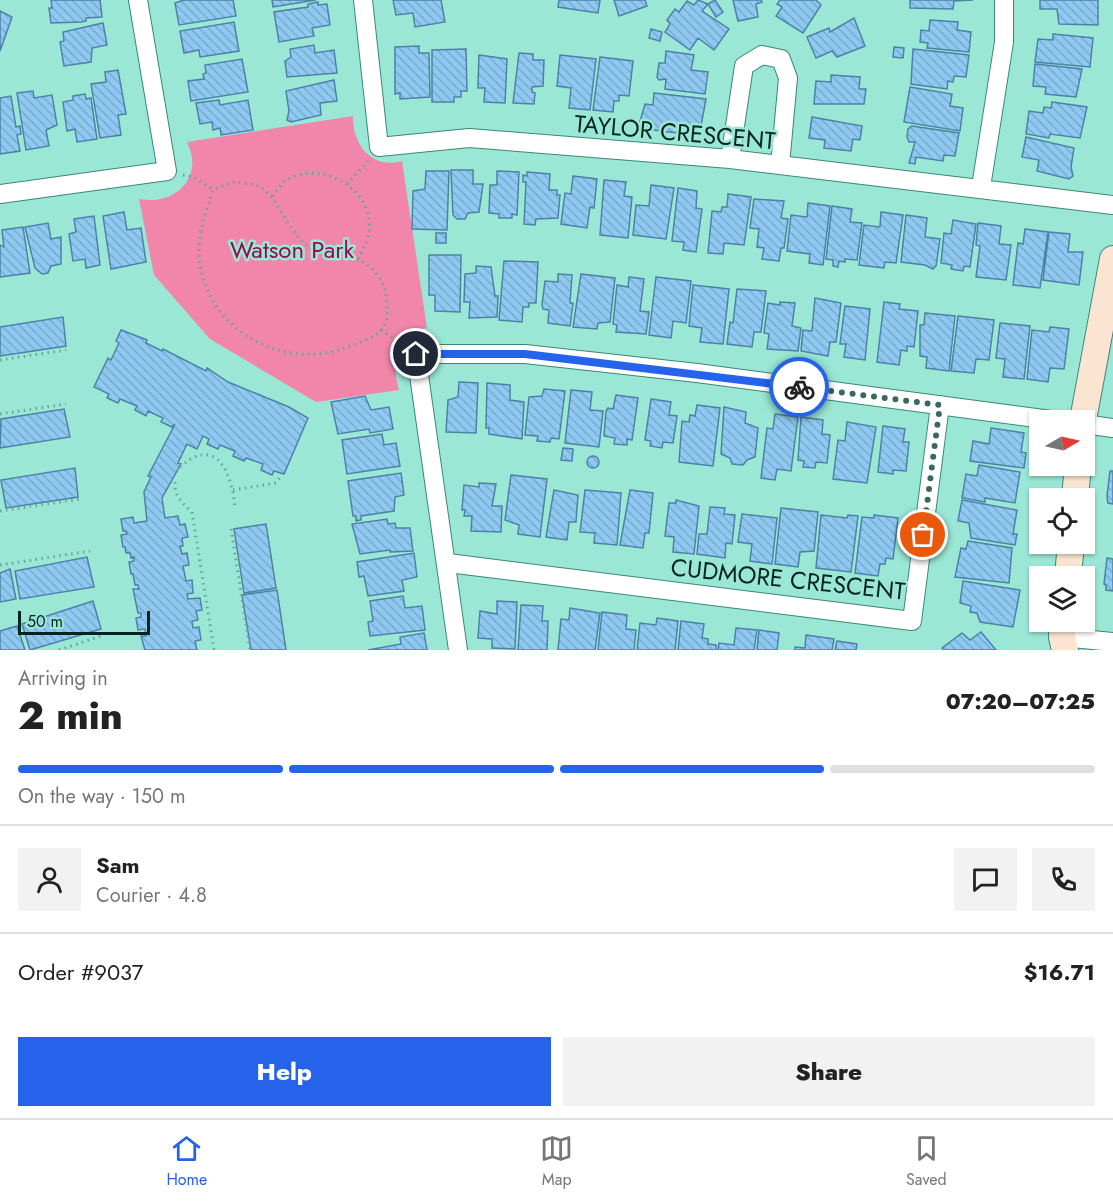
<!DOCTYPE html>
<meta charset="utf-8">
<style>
:root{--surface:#fff;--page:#f2f2f2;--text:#222;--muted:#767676;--line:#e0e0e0;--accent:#2563eb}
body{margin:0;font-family:Jost,sans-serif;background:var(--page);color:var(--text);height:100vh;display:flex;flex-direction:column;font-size:22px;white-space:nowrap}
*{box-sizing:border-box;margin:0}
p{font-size:20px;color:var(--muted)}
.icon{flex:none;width:33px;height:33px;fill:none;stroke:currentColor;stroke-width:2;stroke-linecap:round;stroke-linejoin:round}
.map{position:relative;height:650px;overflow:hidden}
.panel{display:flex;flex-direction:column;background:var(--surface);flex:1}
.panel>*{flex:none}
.needle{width:39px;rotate:81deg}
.tools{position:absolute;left:1029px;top:410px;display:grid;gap:12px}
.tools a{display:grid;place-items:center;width:66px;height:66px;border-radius:0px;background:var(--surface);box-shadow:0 2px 4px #0004;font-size:30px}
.scale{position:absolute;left:18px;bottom:15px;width:132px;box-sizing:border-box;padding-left:6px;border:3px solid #03241f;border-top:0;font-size:16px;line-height:21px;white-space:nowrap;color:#03241f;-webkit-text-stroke:4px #9ae7d6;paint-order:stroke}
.pin{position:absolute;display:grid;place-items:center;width:51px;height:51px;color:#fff;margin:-26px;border:3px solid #fff;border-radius:50%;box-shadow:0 2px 6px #0007}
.courier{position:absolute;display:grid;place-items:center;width:60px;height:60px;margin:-30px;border:4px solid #2563eb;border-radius:50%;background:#fff;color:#222;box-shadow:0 2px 8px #0007}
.summary em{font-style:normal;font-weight:800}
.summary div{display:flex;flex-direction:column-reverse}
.summary{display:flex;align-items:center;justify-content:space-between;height:102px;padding:0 18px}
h1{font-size:39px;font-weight:800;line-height:45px}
.bar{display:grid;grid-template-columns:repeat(4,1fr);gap:9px 6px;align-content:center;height:72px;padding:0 18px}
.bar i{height:8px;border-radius:4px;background:var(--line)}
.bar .on{background:var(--accent)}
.bar p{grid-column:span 4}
.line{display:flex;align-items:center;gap:15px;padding:0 18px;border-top:2px solid var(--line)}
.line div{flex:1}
.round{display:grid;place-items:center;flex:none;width:63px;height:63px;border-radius:0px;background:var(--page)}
.cta{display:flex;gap:12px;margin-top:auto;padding:12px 18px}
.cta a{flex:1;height:69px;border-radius:0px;background:var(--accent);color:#fff;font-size:24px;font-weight:800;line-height:69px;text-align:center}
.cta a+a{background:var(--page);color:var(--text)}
.tab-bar{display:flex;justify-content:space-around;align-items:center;height:84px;border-top:2px solid var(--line);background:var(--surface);font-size:16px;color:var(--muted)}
.tab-bar a{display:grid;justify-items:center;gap:3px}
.tab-bar .on{color:var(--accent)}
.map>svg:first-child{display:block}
.park{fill:#f186aa}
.building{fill:url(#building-back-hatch);stroke:#4c82a6;stroke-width:1.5}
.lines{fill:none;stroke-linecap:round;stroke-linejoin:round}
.street-casing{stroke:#398778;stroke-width:20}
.secondary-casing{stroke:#398778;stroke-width:28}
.path{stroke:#66a497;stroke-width:3;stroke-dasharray:1.5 4.5;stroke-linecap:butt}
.street{stroke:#fff;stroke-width:18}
.secondary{stroke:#fbe5d2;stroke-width:26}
.done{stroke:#38685f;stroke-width:6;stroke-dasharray:0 10.8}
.route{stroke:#2563eb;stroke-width:8}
.labels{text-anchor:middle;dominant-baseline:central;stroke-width:5;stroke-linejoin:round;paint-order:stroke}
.street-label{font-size:24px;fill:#03241f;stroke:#9ae7d6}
.park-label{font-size:24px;fill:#940c4f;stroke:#9ae7d6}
</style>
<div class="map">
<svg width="1113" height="650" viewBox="0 0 1113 650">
<defs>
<pattern id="building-back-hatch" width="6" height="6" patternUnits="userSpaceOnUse" patternTransform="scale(1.5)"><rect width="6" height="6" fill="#8fc9f2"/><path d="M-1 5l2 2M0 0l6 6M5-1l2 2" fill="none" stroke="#7aaccf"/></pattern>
</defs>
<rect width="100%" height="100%" fill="#9ae7d6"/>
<path class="park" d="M353,116C352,144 372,170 402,161L427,328C396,333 391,365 399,390L316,402L210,339L154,275L139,199C174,206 205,178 187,142Z"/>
<path class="building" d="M51,0H100L102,17L86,18V21L81,22L51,23L49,8H52Z
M184,0H233L236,16L179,25L175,3Z
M272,0H316L273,7Z
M393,0H441L445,22L415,27L413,13L396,15Z
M559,0H600L598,13L558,7Z
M614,0H645L647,6L619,16Z
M698,0L708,4L702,11L729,29L714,50L698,38L690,50L665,32L670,24L667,20L675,9L679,12L687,1L694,5Z
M715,0L723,12L716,17L708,4Z
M733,0H761L762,2L756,4L758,17L738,21Z
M780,0H816L821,5L803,33L776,16L782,7L777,4Z
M910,0H973L954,1L953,9L910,8Z
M1040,0H1098V25L1059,24L1057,9H1040Z
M318,2V5L327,4L330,25L312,28L314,36L279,42L274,12L308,7V4Z
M0,11L12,17L0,51Z
M854,18L865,46L837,57L832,51L816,58L807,37L829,28L830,32Z
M930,20L958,22L957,30L971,32L969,52L927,48L928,43L920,42L921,30L929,31Z
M234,22L239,51L200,57L199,50L184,53L180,31Z
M103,23L107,45L92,48L91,62L64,66L60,42L64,41L63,32Z
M651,29L662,32L660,41L649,38Z
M1053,34L1093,38L1090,67L1035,62L1038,39L1053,40Z
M314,45L315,53L334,50L337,73L287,77L285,61L291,57L290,49Z
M419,46V53H429L430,97L400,99V93L395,94V47Z
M894,47L904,48L903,58L893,57Z
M466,49L467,91H461V97H454V102H432V50Z
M913,49L969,55L966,77L954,76L953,82L948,81L947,89L911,84Z
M666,51L694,55L691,70L708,72L705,94L665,89L666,79L659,80L657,77L659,63H665Z
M519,53L533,54V60H544L543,86L532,87V92L535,93L534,104L513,103Z
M479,55L507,59L505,103L484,102L485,88H478V85Z
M560,55L596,59L590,110L569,108L571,88L557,86Z
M600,57L633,61L629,96L619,95V101H614L613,112L593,110Z
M242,59L248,92L191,101L188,81L204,79L203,74L206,73L205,65Z
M1035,64L1082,69L1076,97L1045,94L1046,87L1033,86Z
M118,70L126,114L118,115L121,135L100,138L91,84L106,82L105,72Z
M831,75L860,77L859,89H866L864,104H814L816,81L831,82Z
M334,80L337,101L320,103L321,115L291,122L287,120L289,111L286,91Z
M910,87L952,94L950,106L963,108L960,131L904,122Z
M33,91L34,98L52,95L57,125L46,130L49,146L26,150L17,93Z
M654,93L706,99L701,126L678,124L677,133L638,128L645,104L653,105Z
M85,94L86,99L91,98L97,139L77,142L75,129L67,131L63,102L73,100V96Z
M11,96L16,127L20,126L21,134L17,135L20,151L0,154V98Z
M219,100L220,105L248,100L253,130L221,135L220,128L213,130L212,122L200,124L196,103Z
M1052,102L1087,107L1080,138L1050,134L1049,138L1026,134L1029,111L1043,113L1044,107L1051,108Z
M812,117L862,126L860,140L853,139L851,151L824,148L825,140L809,138Z
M912,126L959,133L955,156L944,155L943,161L916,157L915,164L909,163L915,142H909L907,137L908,129Z
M1026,137L1074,148L1071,167L1073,176L1069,179L1037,171L1039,160L1022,157Z
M451,170H473V184H483L479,212L468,213L465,219H457L453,215Z
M426,171H449L447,230L412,229L413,191L425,189Z
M497,171L519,172L517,215L512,214V218H499V214L489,213L490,185H497Z
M527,172L550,174L549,190H557V195H560L558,218L536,219L535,225L524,224L526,182H523V175L527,176Z
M573,176L597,179L594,208L590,207L587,228L561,224L565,193L571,194Z
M604,180L626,182L624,196L632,197L628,238L600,235Z
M651,185L674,188L666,239L633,235L636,205L649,206Z
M678,188L697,191L696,208L702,209L696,252L683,250L684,242L672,241Z
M728,194L751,197L744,245L724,243L723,254L708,253L712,211L721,212L722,207H727Z
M754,199L784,201L781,218L788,219L784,248H781L779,261L762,259L764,248L757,247L759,229L750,228Z
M808,203L830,206L823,265L809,263L810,254L787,251L791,215L807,217Z
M832,206L852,209L850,222L862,223L857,260L845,259V262L839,261L838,267L833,266V260L826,259Z
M124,212L127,230L141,228L146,262L111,269L103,216Z
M881,212L903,215L896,263L885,262L884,268L859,265L864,225L880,227Z
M906,215L927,218L925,237L940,239L936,266L933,269L925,265L901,262Z
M94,216L100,265L86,268L85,259L73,261L69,234L76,232L74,219Z
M953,220L976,224L970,267L964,266L963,271L951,269L952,265L941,263L944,233L951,234Z
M48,223L51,239L61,237V264L51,266L48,273L42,274L35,268L25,227Z
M978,223L1001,226L999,244L1011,245L1006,280L976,277L980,246L976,245Z
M23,227L30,273L0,277V245L4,247L2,230Z
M1025,229L1048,232L1040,288L1013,285L1018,243L1023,244Z
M1049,232L1070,234L1068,252H1083L1079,285L1043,280Z
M436,233H446V243H436Z
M429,255H461L460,312L435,311V295H429Z
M504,261L538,262L536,303H529V307H523L522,322L499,320Z
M476,266L491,267L495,296H498L497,317L469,318L470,302H464L465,274L476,273Z
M558,274L572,275L570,303H573L570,326L548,323L549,310L543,309L542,305L545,281L558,282Z
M581,274L615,278L610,322L598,323L597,329L573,327Z
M629,277L644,279L640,311L649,312L646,334L616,332L617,325L613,324L617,285L628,287Z
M656,277L691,281L686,323L673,321L671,338L649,335Z
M693,285L729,289L723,344L700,342L702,328L689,326Z
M737,289L766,291L761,332H754L752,347L727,344L730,322L733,323Z
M815,298L841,303L836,342H830L828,356L801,351L803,330L812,331Z
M780,302L795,303L792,326L801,328L798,351L767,349L769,334L764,333L768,303L780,305Z
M884,302L900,304L899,309L918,311L914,347L907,346V351L901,350L899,365L877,362Z
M845,306L870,309L865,360L844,357L846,344H840Z
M925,313L955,316L949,371L926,368L927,357L920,356V325H924Z
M958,316L994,320L989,360L976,359L974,373L951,371Z
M63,317L66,346L0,356V327Z
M1000,323L1030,326L1024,379L1003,377L1005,359L996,358Z
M1050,327L1069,329L1064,369L1050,368L1048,382L1027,379L1032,330L1049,332Z
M121,330L147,340L146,343L162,351L163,349L206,371L207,368L228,382L289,407L308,418L284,474L274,471L272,475L261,470L263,464L246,458L244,461L233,456L235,451L220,445L218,449L207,444L209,439L203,436L197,449L187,444L178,463L181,464L162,498L165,518L178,516L180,525L185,524L188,537L182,538L183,546H180L182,554L187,553L189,565L183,566L186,581L192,580L193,593L187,594L188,599L200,598L202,610L196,611L198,620L192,621L193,628L199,627L201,640L195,641L197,650H145L141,636H146L145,629L138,630L136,618L141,617V613H138L133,589H139L138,585H135L133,574H131L129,562L134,561V557L131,558L130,553H126L125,547H123L121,535L127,534L126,531H123L121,519L133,517L134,523L147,521L144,492L151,477L148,476L175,424L172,427L161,422L163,418L148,411L146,416L135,410L137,406L120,399L118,403L107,398L109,394L94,387L108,358L111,360L119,343L116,341Z
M459,382L478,383L476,433L446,432L448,400L458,397Z
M487,383L510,385V400L524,402L522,439L489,434V428H486Z
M544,389L565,391L559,439L551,438L550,442L537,441L538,436L525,435L529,397L542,396Z
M571,390L592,392L590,410L603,411L599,447L565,443Z
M616,395L638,398L632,440L627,439V445L614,444L615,438L604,436L606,411L608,408L613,409Z
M365,396L371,410L389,407L393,429L370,433L369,429L338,434L331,402Z
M651,399L671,402L669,415L677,416L673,443L663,442L662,448L650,446L651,441L645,440Z
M697,405L720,408L713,466L679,462L682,421L689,422L690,415L695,416Z
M724,407L746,412L745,423L758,428L755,457L747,460L743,465L732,464L730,458L721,454Z
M64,409L70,437L0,448L1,419Z
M775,414L798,417L791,471L777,469L775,480L761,478L767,428L773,429Z
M801,417L823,420L822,434L830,435L827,463L816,462L815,468L803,467L804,461L798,460Z
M847,422L876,427L867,483L833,479L838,440L845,441Z
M883,426L905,429L903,442H909L906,471L893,470V474L878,472Z
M991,428L1024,433L1021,452L1026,453L1024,468L970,461L973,441L989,444Z
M382,434L384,445L396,443L400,466L347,474L342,440Z
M563,448L573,449L572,461L561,460Z
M587 462a6 6 0 1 1 12 0a6 6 0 1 1-12 0Z
M979,465L1020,472L1015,503L985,498V502L962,498L966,474L977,476Z
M75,468L78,497L6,508L1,480Z
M1110,471H1113V504L1108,503L1107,496Z
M401,473L404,495L395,497L394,511L361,516V520L356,521V516H353L348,481Z
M511,475L547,479L540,537L518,534L519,525L505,520Z
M479,483L496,484L492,506H502L501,532L471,531L472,516H464L465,510H462L464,485L479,487Z
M554,490L578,495L576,522H569L567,540L546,537Z
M585,490L621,493L617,545L594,543L595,533L580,532Z
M630,490L653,493L649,533H645L643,548L620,545Z
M676,500L699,506L694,554L673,552L674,537L665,536L669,503H676Z
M962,500L1017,510L1013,534H1017L1015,545L971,538L969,523L958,521Z
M710,507L725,508L724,514L735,515L732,544L726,543L725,558L697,554L699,534H707Z
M781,508L818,512L814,551L800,552L798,567L775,564Z
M742,514L777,518L772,564L750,561L752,544L738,542Z
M821,515L847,518L848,515L858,516L851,572L816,568Z
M874,515L898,518L893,559L886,558L885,564H880L878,576L855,573L862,517L874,518Z
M387,519L388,524L395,523L396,528H410L413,551L390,552V550L360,554L352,524Z
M266,524L276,588L244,593L234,529Z
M968,541L1012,548L1009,583L955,577L961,548L966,549Z
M414,553L417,577L402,580L404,591L368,596L364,576L359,577L357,562Z
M87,557L94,587L20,599L15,571Z
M1107,558L1113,559V591L1106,590V585L1104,584Z
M10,569L16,599L0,602V573Z
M963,581L1020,590L1013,627L980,622L977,613L970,612L971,606L960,603Z
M277,590L286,650H251L242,595Z
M403,596L405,608L422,606L425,630L370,636L368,622L373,621L370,601Z
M93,601L101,629L30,650L22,624Z
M497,601L517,602L515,649L492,648V639L478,638L480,611L497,614Z
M521,605L543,606L542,621H548L547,650H518Z
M570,608L600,613L595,650H558L561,619L569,620Z
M602,612L627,615L626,629L636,630L634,650H598Z
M657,618L678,621L675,650H637L640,623L656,625Z
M681,621L704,624L702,638L708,639V644L716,645V650H678Z
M17,626L25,650H0V631Z
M736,628L757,630L754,650H718L719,643L734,645Z
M759,630L779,633L777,650H757Z
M981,632L996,650H944L942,648L962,633L970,640Z
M424,633L427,650H368L401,644L400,637Z
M806,635L834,639L832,650H795V647L805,648Z
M837,641L857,644L856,650H835Z"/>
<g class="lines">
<g class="street-casing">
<path id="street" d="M363,0L379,147L469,138L730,159L1113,205
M730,159L744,66L762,55L781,59L788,78L780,165
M981,187L1004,42V0
M0,194L167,171L138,0
M1084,424L1113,428
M448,563L912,621L940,405
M1062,637L1113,642
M458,650L416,354H525L697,373L1051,420"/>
</g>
<g class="secondary-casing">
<path id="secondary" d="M1083,420L1113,259
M1075,498L1078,465
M1068,576L1071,543
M1063,621L1062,637L1065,650"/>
</g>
<path class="path" d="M183,175L193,177L213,190
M233,182C240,183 249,183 256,185C282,195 285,240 323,255C335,259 351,257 359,260C372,265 384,281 386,294C387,306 390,319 382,329C374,339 353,345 341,349C276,371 200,323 199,252C199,229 206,211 213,190Z
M347,184L368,161
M272,196C276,192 280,186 284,182C315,160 364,183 369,219C372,234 364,247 358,259
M381,330L402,344
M0,360L66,350
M0,414L66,404
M180,467C218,433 233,477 235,509
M175,482C174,496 182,503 192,512L214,650
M233,490L276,483L282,475
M0,511L81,499
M231,529L250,650
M0,565L90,551
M59,650L104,635"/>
<use href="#street" class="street"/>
<use href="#secondary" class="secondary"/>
</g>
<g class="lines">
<path class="done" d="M799,387L940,405L923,535"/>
<path class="route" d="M416,354H525L799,387"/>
</g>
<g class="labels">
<g class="street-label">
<text transform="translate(675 132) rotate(5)">TAYLOR CRESCENT</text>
<text transform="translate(788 579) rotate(6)">CUDMORE CRESCENT</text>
</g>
<g class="park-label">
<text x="292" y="249">Watson Park</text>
</g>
</g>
</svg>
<div class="tools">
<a><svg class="needle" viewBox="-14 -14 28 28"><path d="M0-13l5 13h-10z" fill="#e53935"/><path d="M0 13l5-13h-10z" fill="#767676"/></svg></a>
<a><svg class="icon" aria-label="locate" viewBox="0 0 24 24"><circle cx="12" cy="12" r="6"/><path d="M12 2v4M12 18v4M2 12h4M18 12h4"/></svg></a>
<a><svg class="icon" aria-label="layers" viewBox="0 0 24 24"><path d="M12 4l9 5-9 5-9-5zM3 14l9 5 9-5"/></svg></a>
</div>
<div class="scale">50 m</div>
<div class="pin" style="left:923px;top:535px;background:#ea580c"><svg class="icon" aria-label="bag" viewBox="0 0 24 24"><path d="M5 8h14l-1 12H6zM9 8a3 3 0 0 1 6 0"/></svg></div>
<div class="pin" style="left:416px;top:354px;background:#1f2937"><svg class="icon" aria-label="home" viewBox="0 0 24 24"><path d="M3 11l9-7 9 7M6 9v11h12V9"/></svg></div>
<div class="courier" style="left:799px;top:387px"><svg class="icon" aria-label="bike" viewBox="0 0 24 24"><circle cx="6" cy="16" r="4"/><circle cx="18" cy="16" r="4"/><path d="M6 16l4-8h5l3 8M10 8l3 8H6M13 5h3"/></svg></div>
</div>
<section class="panel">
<div class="summary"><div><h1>2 min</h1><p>Arriving in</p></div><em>07:20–07:25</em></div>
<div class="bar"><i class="on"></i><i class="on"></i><i class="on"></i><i></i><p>On the way · 150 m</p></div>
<div class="line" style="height:108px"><a class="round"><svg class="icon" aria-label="person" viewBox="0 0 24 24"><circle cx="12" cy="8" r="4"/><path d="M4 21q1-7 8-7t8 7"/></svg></a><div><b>Sam</b><p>Courier · 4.8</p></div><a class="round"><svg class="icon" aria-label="chat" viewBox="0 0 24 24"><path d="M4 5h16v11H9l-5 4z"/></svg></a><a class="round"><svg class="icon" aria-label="phone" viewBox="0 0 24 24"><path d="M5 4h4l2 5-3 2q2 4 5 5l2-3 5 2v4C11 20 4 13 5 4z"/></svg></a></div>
<div class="line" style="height:78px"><div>Order #9037</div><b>$16.71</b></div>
<div class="cta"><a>Help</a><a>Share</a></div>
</section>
<nav class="tab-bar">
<a class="on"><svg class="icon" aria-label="home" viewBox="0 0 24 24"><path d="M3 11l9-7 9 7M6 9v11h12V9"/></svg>Home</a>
<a><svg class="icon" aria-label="map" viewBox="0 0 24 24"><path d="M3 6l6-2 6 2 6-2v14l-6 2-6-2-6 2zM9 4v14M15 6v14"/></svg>Map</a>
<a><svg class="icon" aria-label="saved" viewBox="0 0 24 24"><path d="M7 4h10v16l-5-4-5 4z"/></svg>Saved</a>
</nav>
